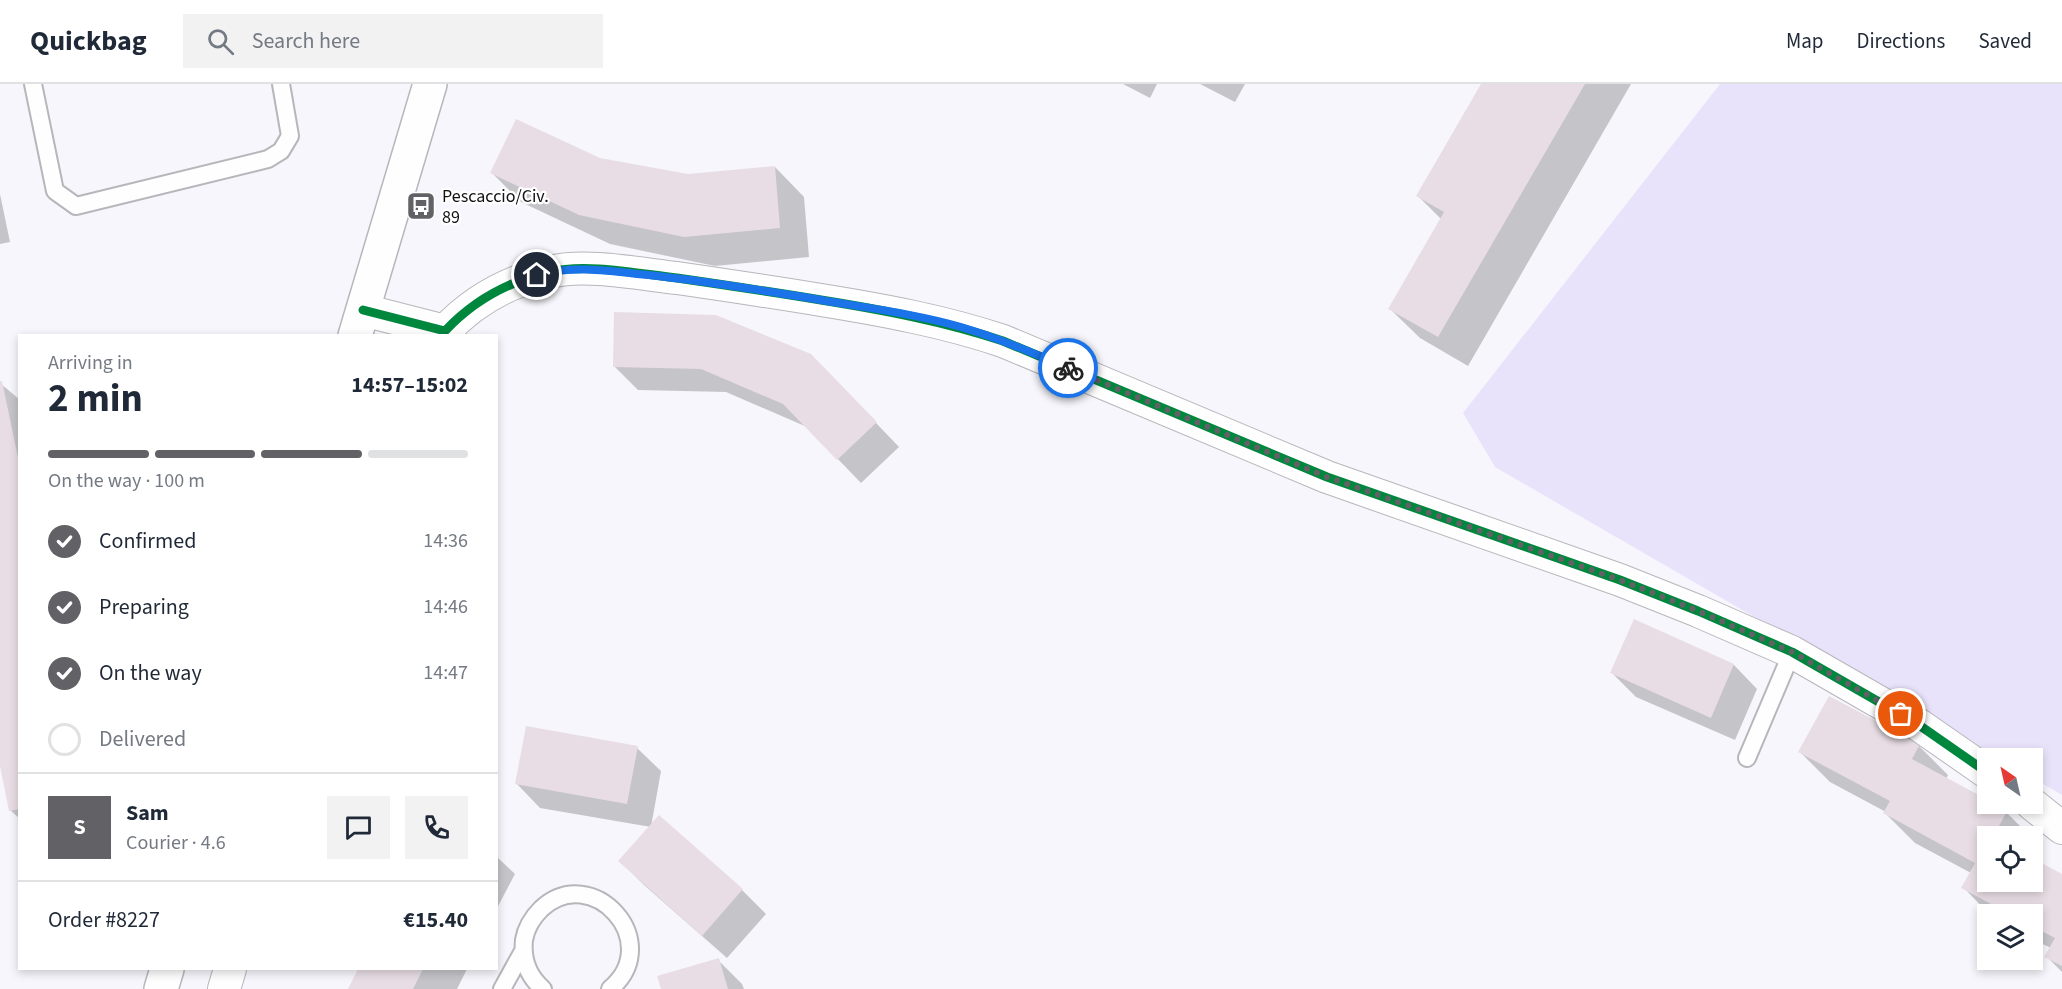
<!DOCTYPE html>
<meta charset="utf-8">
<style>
:root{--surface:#fff;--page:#f2f2f3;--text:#1f2937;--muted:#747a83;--line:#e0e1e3;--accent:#626266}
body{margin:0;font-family:"Source Sans 3",sans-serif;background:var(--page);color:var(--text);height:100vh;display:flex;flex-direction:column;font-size:22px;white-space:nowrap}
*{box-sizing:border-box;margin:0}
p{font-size:20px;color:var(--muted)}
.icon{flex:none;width:33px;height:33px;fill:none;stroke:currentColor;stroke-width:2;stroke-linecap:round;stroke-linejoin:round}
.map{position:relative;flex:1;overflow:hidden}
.details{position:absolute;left:18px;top:250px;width:480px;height:636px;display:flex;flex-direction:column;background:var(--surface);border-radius:0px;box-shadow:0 3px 9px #0003}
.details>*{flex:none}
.needle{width:39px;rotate:326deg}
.fabs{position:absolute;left:1977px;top:664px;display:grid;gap:12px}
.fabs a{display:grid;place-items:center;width:66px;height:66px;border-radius:0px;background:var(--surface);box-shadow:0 3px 9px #0003;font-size:30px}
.pin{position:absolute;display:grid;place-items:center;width:51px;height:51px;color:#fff;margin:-26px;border:3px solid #fff;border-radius:50%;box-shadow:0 2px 6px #0007}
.courier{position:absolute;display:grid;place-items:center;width:60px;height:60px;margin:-30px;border:4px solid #1a73e8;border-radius:50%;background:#fff;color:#222;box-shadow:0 2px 8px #0007}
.head em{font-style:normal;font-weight:700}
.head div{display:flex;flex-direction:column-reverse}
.head{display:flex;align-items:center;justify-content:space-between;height:102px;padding:0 30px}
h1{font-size:39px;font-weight:700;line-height:45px}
.bar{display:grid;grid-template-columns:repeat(4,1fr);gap:9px 6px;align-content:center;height:72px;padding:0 30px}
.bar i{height:8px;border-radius:4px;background:var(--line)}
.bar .on{background:var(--accent)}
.bar p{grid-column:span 4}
.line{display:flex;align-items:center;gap:15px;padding:0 30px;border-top:2px solid var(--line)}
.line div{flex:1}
.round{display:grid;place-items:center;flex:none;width:63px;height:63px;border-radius:0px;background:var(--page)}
ol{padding:0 30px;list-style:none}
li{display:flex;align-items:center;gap:18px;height:66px}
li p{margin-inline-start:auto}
li .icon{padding:6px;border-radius:50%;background:var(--accent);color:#fff;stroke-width:4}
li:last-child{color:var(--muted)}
li i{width:33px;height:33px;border:3px solid var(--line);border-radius:50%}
header{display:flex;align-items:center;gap:36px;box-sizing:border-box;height:84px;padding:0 30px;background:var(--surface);border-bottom:2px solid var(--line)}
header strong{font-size:28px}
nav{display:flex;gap:33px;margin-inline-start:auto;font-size:21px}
.search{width:420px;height:54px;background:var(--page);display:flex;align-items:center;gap:15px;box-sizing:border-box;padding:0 21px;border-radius:0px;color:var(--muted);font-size:22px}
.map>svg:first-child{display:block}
.green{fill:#e8e3fa}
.shadow{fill:#0003}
.building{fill:#e8dde4}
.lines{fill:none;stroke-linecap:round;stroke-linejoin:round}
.service-casing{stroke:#b7b6ba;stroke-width:20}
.minor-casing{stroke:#b7b6ba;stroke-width:34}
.tertiary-casing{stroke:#b7b6ba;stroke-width:36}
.service{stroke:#fefeff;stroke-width:16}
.minor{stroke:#fefeff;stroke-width:32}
.tertiary{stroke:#fefeff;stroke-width:33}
.cycleway-casing{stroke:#fff;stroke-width:13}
.cycleway{stroke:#00873e;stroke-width:9}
.done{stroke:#626266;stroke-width:6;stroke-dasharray:0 10.8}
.route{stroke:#1a73e8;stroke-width:8}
.labels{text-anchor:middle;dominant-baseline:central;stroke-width:4.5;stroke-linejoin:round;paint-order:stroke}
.poi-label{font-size:18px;fill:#121215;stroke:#fff;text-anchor:start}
</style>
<header>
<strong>Quickbag</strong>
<div class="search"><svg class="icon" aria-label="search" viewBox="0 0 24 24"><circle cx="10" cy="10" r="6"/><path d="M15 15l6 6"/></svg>Search here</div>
<nav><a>Map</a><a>Directions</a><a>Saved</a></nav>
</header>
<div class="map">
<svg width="2062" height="905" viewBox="0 0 2062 905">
<rect width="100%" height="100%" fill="#f7f6fc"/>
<path class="green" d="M1720,0H2062V711L2033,694L2032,675H2000L1495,383L1463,329Z"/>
<path class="shadow" d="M1123,0H1157L1150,14Z
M1200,0H1245L1235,18Z
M1483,0H1631L1468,282L1420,254L1390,225L1442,136L1418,112Z
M599,76L688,91L775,83L804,113L809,173L715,182L610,160L521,118L492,89Z
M0,110L10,158L0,160Z
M811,271L899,363L861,399L807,343L726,308L638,306L615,283Z
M0,299L20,316V735L10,726L0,675Z
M1734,581L1757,605L1735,656L1636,613L1612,589Z
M1919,662L1948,691L1946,695L1988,720H1991L2006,728L2031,753H1988V798H2032L2062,792V888L2046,872L2051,864L2032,855V831H1990L1963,803L1971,789L1915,759L1885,729L1886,728L1830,698L1800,668Z
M637,664L661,687L651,743L660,733L742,806L766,830L727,874L644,801L620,777L651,743L540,724L517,700Z
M496,772L515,790L496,826Z
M718,876L742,900L744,905H662Z
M360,885H467L457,905H350Z"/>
<path class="building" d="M1481,0H1585L1438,253L1388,225L1444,128L1416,112Z
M516,35L600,74L688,90L775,82L780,144L684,153L579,131L490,89Z
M614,228L716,231L811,270L877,338L837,376L783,320L701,285L613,283Z
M0,297H2L20,383V725L9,727L0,682Z
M1634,535L1734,580L1711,634L1610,589Z
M1829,612L1920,660L1912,675L1988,716V720H1994L2007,727L1993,753H1988V798H2032V774L2062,790V882L2044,873L2055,854L2032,842V831H2012L1961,804L1975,779L1883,729L1890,717L1798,668Z
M526,642L638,662L627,720L515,700Z
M659,731L743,805L702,852L618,777Z
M719,874L728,905H661L657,892Z
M358,885H423L413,905H348Z"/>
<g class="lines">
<g class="service-casing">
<path id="service" d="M33,0L55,107L76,122L268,75L281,67L290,52L281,0
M1747,674L1792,568
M502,905L523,867
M543,905C528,892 522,875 524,856C526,844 532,834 541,825C592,777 666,858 610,905"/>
</g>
<g class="minor-casing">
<path id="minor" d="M363,226L445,247C474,216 509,197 550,188C586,179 640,190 677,194C725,201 773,208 821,216C883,226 943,237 1003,257L1327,393L1620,496L1698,527L1792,568L1919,641L1988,689
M2032,720L2062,744
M224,905L230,885"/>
</g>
<g class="tertiary-casing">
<path id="tertiary" d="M355,252L430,0
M161,905L167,885"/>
</g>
<use href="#service" class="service"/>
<use href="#minor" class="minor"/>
<use href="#tertiary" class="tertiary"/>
<g class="cycleway-casing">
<path id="cycleway" d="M363,226L445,247C474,216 509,197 550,188C586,179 640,190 677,194C725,201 773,208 821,216C883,226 943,237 1003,257L1327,393L1620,496L1698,527L1792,568L1919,641L1988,689"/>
</g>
<use href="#cycleway" class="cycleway"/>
</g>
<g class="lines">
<path class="done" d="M1068,284L1327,393L1620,496L1698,527L1792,568L1901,630"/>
<path class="route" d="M537,191C571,182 603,186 637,190C695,195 752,205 809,214C860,223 912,229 961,243C998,254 1033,269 1068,284"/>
</g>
<defs>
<g id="bus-square" transform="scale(1.5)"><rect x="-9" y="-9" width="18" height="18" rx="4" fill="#626266" stroke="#fff"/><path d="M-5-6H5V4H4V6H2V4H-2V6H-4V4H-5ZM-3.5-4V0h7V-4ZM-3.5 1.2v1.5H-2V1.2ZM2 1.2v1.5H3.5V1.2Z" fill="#fff"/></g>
</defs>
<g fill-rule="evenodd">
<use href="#bus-square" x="421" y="122"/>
</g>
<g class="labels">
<g class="poi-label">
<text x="442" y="112">Pescaccio/Civ.<tspan x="442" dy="21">89</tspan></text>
</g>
</g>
</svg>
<div class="fabs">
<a><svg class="needle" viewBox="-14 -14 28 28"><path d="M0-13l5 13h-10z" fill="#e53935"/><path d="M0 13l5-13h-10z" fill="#747a83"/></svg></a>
<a><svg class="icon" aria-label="locate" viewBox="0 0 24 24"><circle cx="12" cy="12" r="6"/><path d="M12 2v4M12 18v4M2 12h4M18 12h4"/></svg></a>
<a><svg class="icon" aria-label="layers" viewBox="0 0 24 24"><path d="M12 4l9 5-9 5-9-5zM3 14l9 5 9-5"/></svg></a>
</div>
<div class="pin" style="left:1901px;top:630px;background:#ea580c"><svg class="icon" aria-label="bag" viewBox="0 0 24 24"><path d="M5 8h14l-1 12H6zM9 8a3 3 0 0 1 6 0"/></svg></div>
<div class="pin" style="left:537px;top:191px;background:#1f2937"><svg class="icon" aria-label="home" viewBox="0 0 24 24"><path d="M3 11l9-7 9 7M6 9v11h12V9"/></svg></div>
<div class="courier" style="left:1068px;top:284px"><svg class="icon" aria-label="bike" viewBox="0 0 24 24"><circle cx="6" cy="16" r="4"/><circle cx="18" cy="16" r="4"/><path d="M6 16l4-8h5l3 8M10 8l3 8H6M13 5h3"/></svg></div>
<section class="details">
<div class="head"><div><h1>2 min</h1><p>Arriving in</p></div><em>14:57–15:02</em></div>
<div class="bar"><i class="on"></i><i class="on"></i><i class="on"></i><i></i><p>On the way · 100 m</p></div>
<ol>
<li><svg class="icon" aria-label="check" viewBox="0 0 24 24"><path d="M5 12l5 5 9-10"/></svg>Confirmed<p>14:36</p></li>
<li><svg class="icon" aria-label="check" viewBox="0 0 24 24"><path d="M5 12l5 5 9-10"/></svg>Preparing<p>14:46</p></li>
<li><svg class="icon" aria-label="check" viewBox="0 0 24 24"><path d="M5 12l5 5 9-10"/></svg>On the way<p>14:47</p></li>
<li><i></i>Delivered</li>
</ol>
<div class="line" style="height:108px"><b class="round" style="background:var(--accent);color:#fff">S</b><div><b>Sam</b><p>Courier · 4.6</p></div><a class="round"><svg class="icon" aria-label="chat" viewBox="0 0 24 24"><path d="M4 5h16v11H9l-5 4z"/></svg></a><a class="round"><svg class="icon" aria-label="phone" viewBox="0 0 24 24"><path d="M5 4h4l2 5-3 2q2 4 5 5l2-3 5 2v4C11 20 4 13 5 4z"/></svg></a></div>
<div class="line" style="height:78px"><div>Order #8227</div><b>€15.40</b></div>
</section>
</div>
